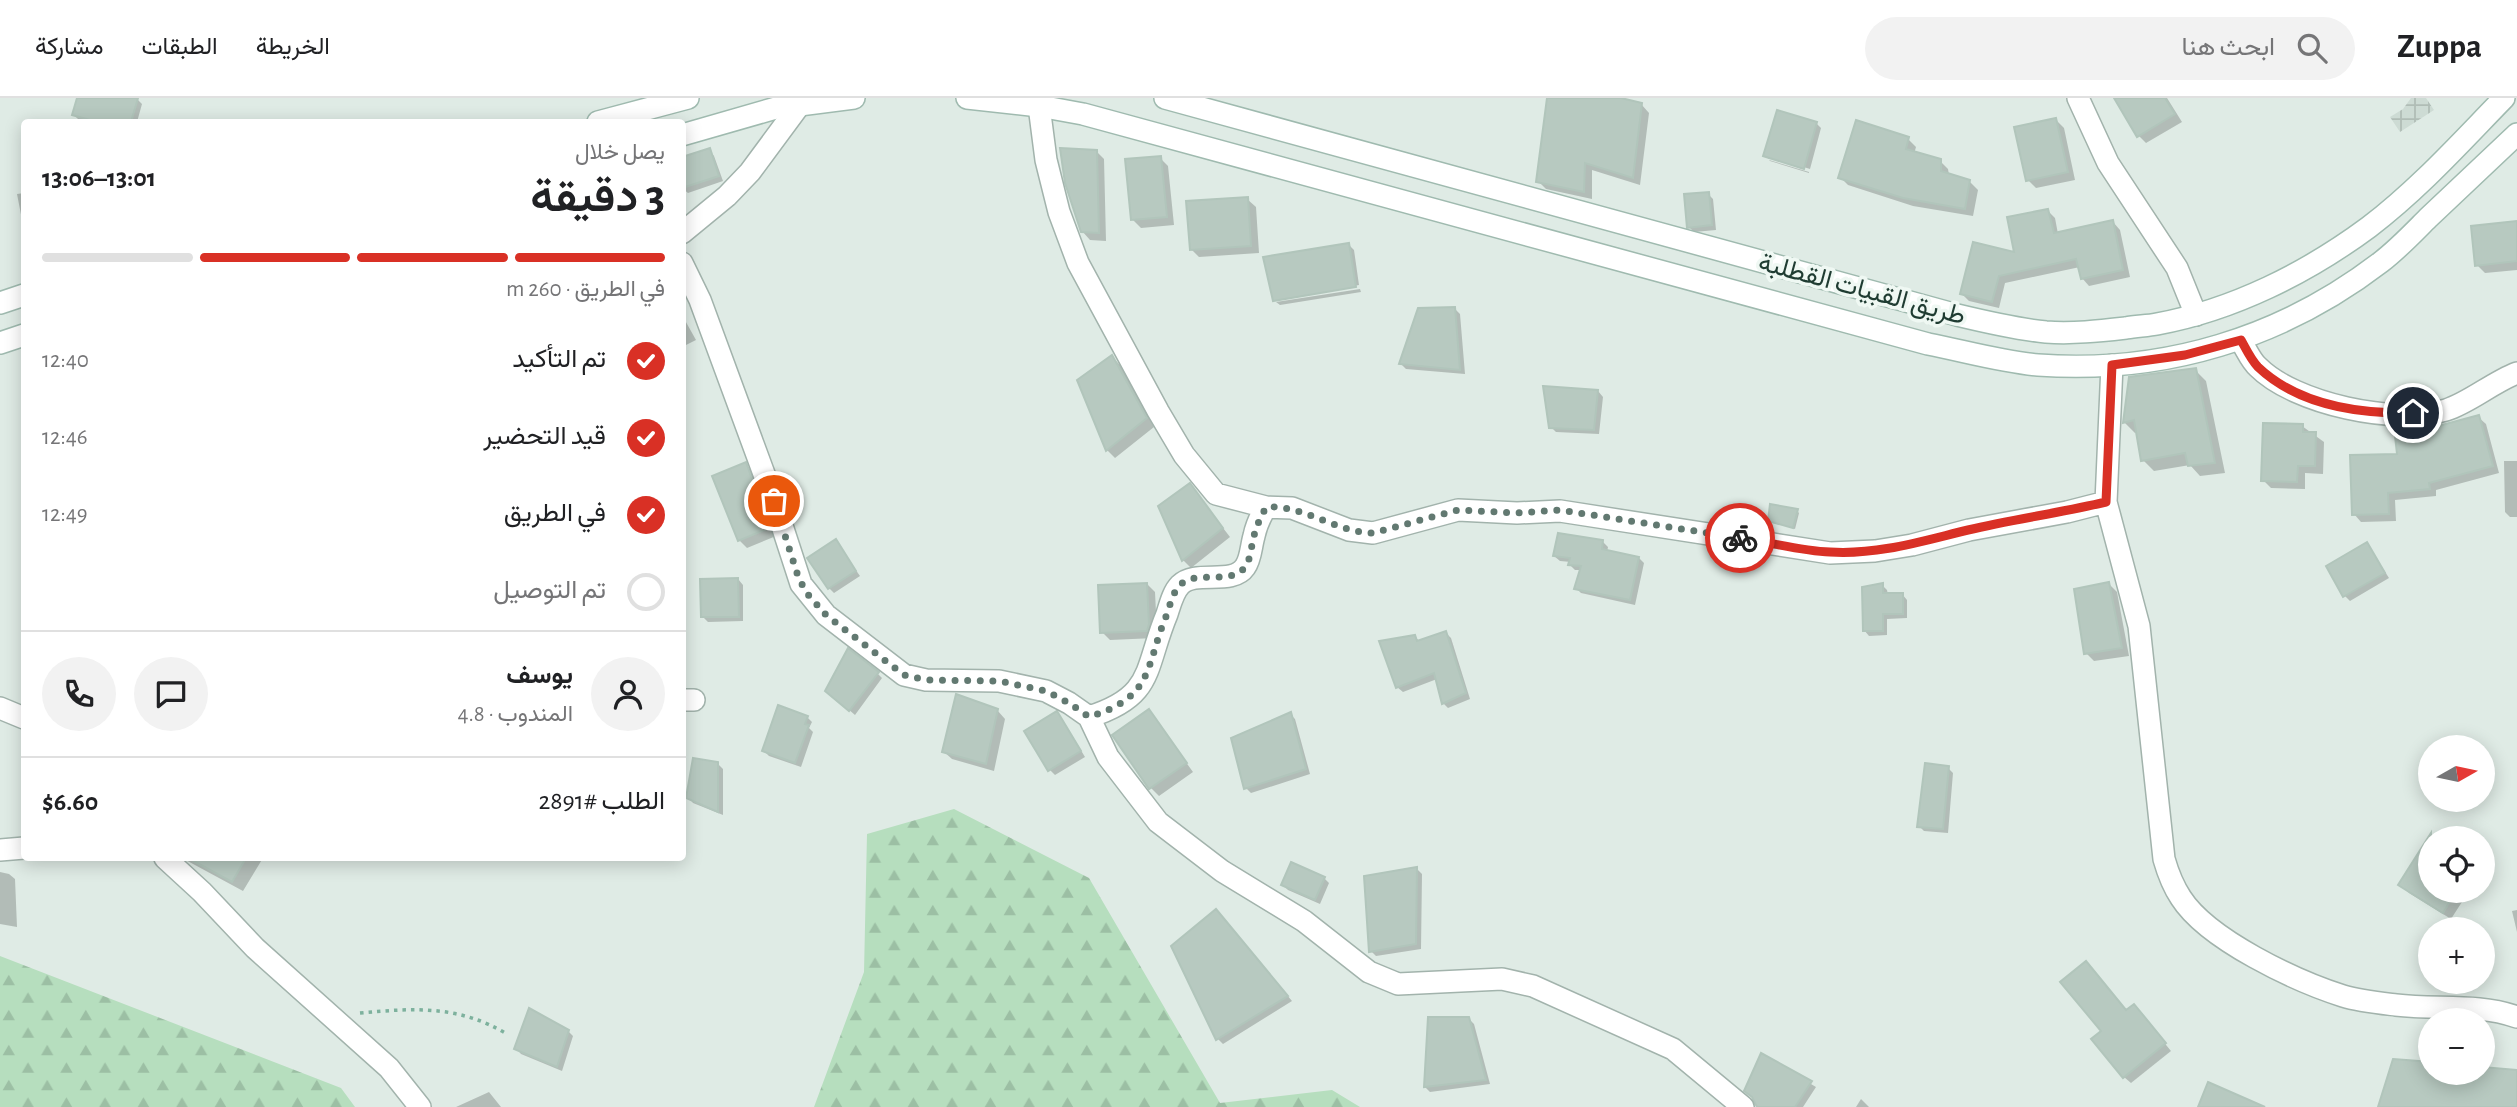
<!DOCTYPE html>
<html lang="ar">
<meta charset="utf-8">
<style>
:root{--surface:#fff;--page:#f2f2f2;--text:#202124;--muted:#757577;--line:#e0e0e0;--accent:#d93025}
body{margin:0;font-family:"Alegreya Sans",Vazirmatn,sans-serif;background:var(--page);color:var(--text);direction:rtl;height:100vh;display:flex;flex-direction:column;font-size:26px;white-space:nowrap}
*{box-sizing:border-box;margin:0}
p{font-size:23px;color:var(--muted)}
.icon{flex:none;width:38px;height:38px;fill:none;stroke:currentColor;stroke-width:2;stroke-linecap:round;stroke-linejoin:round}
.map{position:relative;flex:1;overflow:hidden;direction:ltr}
.panel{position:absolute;left:21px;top:21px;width:665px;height:742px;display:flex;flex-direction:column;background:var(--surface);border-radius:7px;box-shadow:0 4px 18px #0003;direction:rtl}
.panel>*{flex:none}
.needle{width:46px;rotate:81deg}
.buttons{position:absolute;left:2418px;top:637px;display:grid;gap:14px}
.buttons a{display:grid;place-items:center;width:77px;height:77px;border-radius:50%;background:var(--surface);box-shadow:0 4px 18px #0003;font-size:35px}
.pin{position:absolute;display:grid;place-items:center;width:60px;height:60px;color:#fff;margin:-30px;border:4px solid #fff;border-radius:50%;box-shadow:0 2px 7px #0007}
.courier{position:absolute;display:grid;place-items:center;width:70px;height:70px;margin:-35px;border:5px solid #d93025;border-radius:50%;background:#fff;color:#222;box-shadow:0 2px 9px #0007}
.head em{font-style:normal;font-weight:600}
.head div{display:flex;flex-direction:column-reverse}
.head{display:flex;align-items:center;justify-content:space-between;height:119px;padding:0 21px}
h1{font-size:46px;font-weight:600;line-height:52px}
.bar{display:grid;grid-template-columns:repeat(4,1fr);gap:10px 7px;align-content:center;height:84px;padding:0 21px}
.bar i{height:9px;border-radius:5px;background:var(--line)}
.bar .selected{background:var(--accent)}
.bar p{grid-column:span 4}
.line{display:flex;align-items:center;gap:18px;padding:0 21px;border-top:2px solid var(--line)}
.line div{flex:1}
.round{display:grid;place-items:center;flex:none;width:74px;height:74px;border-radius:37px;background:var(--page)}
ol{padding:0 21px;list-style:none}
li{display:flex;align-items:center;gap:21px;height:77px}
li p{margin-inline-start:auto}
li .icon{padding:7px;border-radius:50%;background:var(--accent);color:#fff;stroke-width:4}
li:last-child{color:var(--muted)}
li i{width:38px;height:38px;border:4px solid var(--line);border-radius:50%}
header{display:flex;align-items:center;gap:42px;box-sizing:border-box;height:98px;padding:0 35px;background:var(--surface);border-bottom:2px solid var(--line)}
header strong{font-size:33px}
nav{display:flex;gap:38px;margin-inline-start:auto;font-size:24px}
.search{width:490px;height:63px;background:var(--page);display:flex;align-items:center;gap:18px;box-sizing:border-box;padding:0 24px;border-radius:38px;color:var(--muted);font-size:26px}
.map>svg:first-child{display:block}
.industrial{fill:url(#industrial-grid)}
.forest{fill:url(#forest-firs)}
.shadow{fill:#0003}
.building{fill:#b7c9c0;stroke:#b1c5bb;stroke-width:2}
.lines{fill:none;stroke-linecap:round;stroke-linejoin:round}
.minor-casing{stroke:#a2b3ac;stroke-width:24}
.secondary-casing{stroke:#9fbaaf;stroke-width:24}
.path{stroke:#7db19d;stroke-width:3.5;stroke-dasharray:3.5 5;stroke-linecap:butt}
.minor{stroke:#fff;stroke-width:21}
.secondary{stroke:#fff;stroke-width:21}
.done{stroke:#627971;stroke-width:7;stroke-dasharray:0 12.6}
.route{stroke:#d93025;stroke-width:9}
.labels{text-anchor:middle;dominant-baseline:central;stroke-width:7;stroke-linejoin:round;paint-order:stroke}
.street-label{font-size:26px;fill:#1f3c32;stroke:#eff8f3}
</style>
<header>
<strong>Zuppa</strong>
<div class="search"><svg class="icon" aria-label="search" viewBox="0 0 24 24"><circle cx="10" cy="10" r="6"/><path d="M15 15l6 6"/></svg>ابحث هنا</div>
<nav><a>الخريطة</a><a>الطبقات</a><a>مشاركة</a></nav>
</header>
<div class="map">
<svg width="2517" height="1009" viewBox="0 0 2517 1009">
<defs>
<pattern id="industrial-grid" width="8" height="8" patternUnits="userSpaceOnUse" patternTransform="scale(1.75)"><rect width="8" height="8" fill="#cddbd4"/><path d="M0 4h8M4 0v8" fill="none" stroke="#b0bdb6"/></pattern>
<pattern id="forest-firs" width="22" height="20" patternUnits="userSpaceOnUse" patternTransform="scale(1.75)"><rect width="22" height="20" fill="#b6debe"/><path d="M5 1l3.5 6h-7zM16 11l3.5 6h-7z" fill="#9cbfa4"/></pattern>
</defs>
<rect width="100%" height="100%" fill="#dfebe5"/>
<path class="industrial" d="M2411,0H2426L2434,12L2400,34L2390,19L2403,11Z"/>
<path class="forest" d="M954,711L1089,780L1220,1005L1332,992L1360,1009H814L864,874L867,736Z
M0,858L341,990L355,1009H0Z"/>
<path class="shadow" d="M79,0H136L142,6L137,24H88L79,22L74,17Z
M1549,0H1614L1641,6L1649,15L1640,87L1592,72V101L1546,91L1538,83Z
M2116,0H2167L2182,24L2146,45L2138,37Z
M2056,22L2064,30L2075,82L2036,90L2028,82Z
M1816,25L1821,30L1810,71L1769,58V61L1765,58Z
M1908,41L1916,49L1914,56L1940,63L1948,71L1949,77L1970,84L1978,92L1973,118L1913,108L1848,87L1840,79Z
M709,52L714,58L723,83L688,95L682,90Z
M1096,53L1104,61L1106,143L1090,142L1082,133Z
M1160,60L1168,68L1174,127L1141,130L1133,122Z
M1769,62L1809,74V75L1770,63Z
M24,95V132L17,96Z
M1708,96L1713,101L1716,132L1694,134L1689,129Z
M1247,101L1256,109L1259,155L1199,159L1191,151Z
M2048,113L2055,120L2058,136L2113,124L2120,132L2130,179L2089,188L2082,180L2080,169L2005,185L1999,210L1969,203L1962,196L2016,156Z
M2517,125V172L2485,175L2477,167Z
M1349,147L1354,152L1359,187L1274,202L1265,160Z
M1360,191L1361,194L1280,207L1276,204Z
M1455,211L1460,216L1465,276L1406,271L1401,266Z
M682,217L696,242L682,249Z
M1112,259L1120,267L1154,329L1115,360L1107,352L1079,283Z
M2195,272L2206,283L2225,375L2200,378L2190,367L2154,373L2143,362L2138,334L2135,335L2124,324Z
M1598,293L1603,299L1599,336L1556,334L1551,329Z
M2478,319L2486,326L2499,375L2436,392V398L2395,402L2396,423L2361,424L2354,416L2435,336Z
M2302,328L2324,344L2323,376L2305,375V391L2271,390L2263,382Z
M2504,363H2517V419H2510L2505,414Z
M745,366L753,374L776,438L747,450L739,442Z
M1190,387L1230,439L1191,470L1183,462L1160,409Z
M1797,413L1799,415L1795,431L1770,422Z
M836,444L860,478L834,495L829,490Z
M1603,444L1608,449L1607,454L1639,460L1644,465L1635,507L1581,495L1576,490L1582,472H1575L1570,467L1571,464L1560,463L1554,458Z
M2367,446L2389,480L2350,503L2345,498Z
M738,481L743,487V523L708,524L703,519Z
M1147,486L1155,494L1157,535L1155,540L1110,542L1102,534Z
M2109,486L2117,494L2129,558L2094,563L2086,555Z
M1882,487L1887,492L1888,497L1902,496L1907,502V520L1887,521V537L1869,538L1864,532Z
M1446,535L1451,540L1470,601L1448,610L1443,605L1437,581L1403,594L1397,589L1415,539L1420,544Z
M877,575L882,580L855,617L833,598Z
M997,612L1005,621L994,673L952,661L943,653Z
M1149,613L1193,674L1159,698L1151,690L1114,637Z
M1290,616L1295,621L1310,676L1251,695L1246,690Z
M807,619L812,624L809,630L813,634L801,669L769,658L764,653Z
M1062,621L1085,659L1055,677L1050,672Z
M718,666L723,671V717L693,705L688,699Z
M1948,670L1953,675L1948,735L1924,733L1919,728Z
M182,760H263L243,793Z
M1417,771L1422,776L1421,851L1376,858L1371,853Z
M0,774L9,776L15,781L17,829L0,826Z
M1324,780L1329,785L1320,806L1288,792L1283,787Z
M2401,787L2431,793H2469L2451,821L2409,795Z
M2517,812V834L2512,813Z
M1221,818L1292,903L1223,946L1218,941Z
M2126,914L2140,915L2171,953L2131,985L2124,979Z
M1468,920L1474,926L1490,986L1430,994L1425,989Z
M568,933L573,938L562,973L521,956L516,950Z
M1762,957L1816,989L1803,1009H1759Z
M489,994L501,1009H456Z
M1861,1001L1869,1009H1856Z"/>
<path class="building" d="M77,0H138L131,24H97L72,17Z
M1547,0H1621L1642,5L1633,80L1585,65L1584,94L1536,84Z
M2114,0H2165L2175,16L2137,39Z
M1777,12L1817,24L1804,71L1763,58Z
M2056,20L2068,74L2026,83L2014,29Z
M1856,22L1909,39L1906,51L1941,61V73L1970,82L1965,111L1903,100L1838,80Z
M710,50L719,78L682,90V59Z
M1060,50L1097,52L1099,135L1081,134L1065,85Z
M1161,58L1167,119L1131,122L1125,61Z
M1709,94L1712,127L1687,130L1684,96Z
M1248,99L1251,148L1190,152L1186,103Z
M2048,111L2054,135L2113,122L2123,172L2081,181L2076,161L1999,178L1992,204L1960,196L1973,144L2014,154L2007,119Z
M2517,123V163L2475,168L2471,128Z
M1349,145L1356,189L1273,203L1263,159Z
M1455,209L1460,272L1399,266L1418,210Z
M1112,257L1147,320L1106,353L1077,282Z
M2196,270L2215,365L2188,368L2185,355L2141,363L2134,322L2123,325L2129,279Z
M1543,288L1598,292L1594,332L1549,330Z
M2479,317L2493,368L2429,385L2430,391L2388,395L2389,416L2352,417L2350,357L2397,356L2395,338L2432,334L2431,330Z
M2263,325L2303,326V334H2316L2315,368H2298L2297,384L2261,383Z
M746,364L769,430L738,443L712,378Z
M1190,385L1223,430L1182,463L1158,408Z
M1770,406L1798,411L1793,430L1768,423Z
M1558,435L1603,442L1602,451L1639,459L1630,502L1574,491L1581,468L1568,467L1570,460L1553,458Z
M836,441L856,473L828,491L807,460Z
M2367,444L2385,475L2343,499L2326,468Z
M738,480L739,519H701L700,481Z
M2109,484L2122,550L2084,556L2074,491Z
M1147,485L1149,526L1147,533L1100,535L1098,487Z
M1883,485V495H1903V516H1883V533H1863L1862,489Z
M1446,533L1466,595L1442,606L1434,575L1396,590L1379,543L1415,537L1417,543Z
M848,550L879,574L849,613L825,593Z
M956,596L998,611L986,666L942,654Z
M778,607L808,618L805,626L809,627L795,665L762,653Z
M1149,611L1187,665L1149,691L1112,637Z
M1057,613L1081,653L1048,673L1024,633Z
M1291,614L1306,671L1244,691L1231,640Z
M693,660L718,664V714L686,700Z
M1925,665L1949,668L1943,731L1917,729Z
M2431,735V793H2456L2443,815L2398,787Z
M188,760H246L232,784Z
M1291,764L1325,779L1315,802L1281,787Z
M1417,769L1416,846L1369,854L1364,778Z
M1216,811L1288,898L1216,942L1171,848Z
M2086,863L2126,912L2134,906L2166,945L2123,980L2091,941L2101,933L2060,884Z
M529,910L569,932L557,969L514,951Z
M1428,919H1469L1486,982L1424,989Z
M1761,955L1812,983L1795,1009H1757L1752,999L1744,993Z
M2393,961L2431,964V975H2483V969L2517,972V1009H2378Z
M2208,984L2265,1009H2198Z"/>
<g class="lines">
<g class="minor-casing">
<path id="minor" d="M2078,0L2108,65L2177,170L2196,217
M1039,8L1046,62L1059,114L1078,165L1158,313L1184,357L1216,396L1266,409C1260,419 1256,428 1254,438C1251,448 1251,461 1245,469C1232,488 1196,471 1180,487C1173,494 1170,507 1167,516C1144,571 1155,598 1089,619
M682,135L727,98L750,74L801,5
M682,165L700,202L774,403L801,486L826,517L904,577L926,582L999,583L1046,593L1069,605L1089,619L1108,659L1158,724L1222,773L1304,823L1369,874L1398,886L1502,881L1533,888L1673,951L1743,1009
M2240,242C2246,250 2250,262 2258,269C2295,306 2395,327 2446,312C2469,305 2493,284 2517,275
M2112,267L2106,404L2139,528L2164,761C2168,775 2173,788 2181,800C2208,842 2296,883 2343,898C2359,903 2379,905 2396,907C2437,912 2478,905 2517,919
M1266,409L1292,410L1349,432L1373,435L1458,412L1517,415L1560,413L1830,455L1875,453L1912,447L1969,432L2067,414L2106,404
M682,602H694
M0,610L24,620
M0,752L24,750
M165,760L202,794L255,850L389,970L420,1009"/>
</g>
<g class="secondary-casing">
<path id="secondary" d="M967,0L1039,8L1083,16L1928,246C1964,253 2002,264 2038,267C2164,276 2282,240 2381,164C2398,151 2413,135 2428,120C2458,92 2487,64 2517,36
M1165,0L1957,217C1986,224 2016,231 2046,234C2072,236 2099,233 2126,230C2136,228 2147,228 2157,226C2233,212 2307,175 2369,129C2419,91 2461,44 2504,0
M598,24L688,0
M682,37L776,10L854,0
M0,205L24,197
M0,245L24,237"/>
</g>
<path class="path" d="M360,915C415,910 458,907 507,936"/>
<use href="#minor" class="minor"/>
<use href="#secondary" class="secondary"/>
</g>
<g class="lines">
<path class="done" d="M774,403L797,475L805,493L826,517L904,577L926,582L999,583L1046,593L1069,605L1089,619C1155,598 1144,571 1167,516C1170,507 1173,494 1180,487C1196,471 1231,488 1245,469C1251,461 1251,448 1254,438C1256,428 1261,419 1266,409C1305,407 1335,434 1373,435L1458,412L1517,415L1560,412L1740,440"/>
<path class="route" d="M1740,440C1770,444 1800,453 1830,454C1878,457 1922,443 1968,432C2014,421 2060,415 2106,404L2112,267L2185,257L2241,242C2246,251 2251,262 2258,269C2298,307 2360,316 2413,315"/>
</g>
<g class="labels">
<g class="street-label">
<text transform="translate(1862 191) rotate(15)">طريق القبيات القطلبة</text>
</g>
</g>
</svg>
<div class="buttons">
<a><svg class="needle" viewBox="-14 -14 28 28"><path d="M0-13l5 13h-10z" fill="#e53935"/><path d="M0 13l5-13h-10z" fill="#757577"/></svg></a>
<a><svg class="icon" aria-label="locate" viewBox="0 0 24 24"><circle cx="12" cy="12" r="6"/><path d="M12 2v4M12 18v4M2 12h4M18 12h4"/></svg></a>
<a>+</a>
<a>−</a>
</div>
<div class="pin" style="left:774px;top:403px;background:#ea580c"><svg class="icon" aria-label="bag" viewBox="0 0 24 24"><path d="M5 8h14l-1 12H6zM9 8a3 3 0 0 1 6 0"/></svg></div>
<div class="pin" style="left:2413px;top:315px;background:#1f2937"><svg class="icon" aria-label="home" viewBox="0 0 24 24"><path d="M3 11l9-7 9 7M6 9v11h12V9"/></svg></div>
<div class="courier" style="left:1740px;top:440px"><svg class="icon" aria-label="bike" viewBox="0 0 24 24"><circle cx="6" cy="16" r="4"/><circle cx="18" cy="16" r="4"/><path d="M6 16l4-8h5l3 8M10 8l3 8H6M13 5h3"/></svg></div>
<section class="panel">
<div class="head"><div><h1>3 دقيقة</h1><p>يصل خلال</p></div><em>13:01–13:06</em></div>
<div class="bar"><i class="selected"></i><i class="selected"></i><i class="selected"></i><i></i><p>في الطريق · 260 m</p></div>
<ol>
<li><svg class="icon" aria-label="check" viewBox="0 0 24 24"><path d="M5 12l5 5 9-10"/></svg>تم التأكيد<p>12:40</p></li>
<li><svg class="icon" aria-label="check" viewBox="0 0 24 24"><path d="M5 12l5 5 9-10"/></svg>قيد التحضير<p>12:46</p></li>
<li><svg class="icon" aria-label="check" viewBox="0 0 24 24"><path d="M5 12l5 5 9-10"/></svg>في الطريق<p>12:49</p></li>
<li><i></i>تم التوصيل</li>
</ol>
<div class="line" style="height:126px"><a class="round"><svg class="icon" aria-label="person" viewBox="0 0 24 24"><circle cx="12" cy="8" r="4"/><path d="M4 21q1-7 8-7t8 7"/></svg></a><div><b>يوسف</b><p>المندوب · 4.8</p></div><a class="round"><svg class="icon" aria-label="chat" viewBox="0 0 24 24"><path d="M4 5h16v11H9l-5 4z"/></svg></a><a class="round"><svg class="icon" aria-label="phone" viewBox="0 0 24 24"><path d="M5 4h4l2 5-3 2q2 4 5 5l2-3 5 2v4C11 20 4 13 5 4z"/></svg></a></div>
<div class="line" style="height:91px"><div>الطلب #2891</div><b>$6.60</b></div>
</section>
</div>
